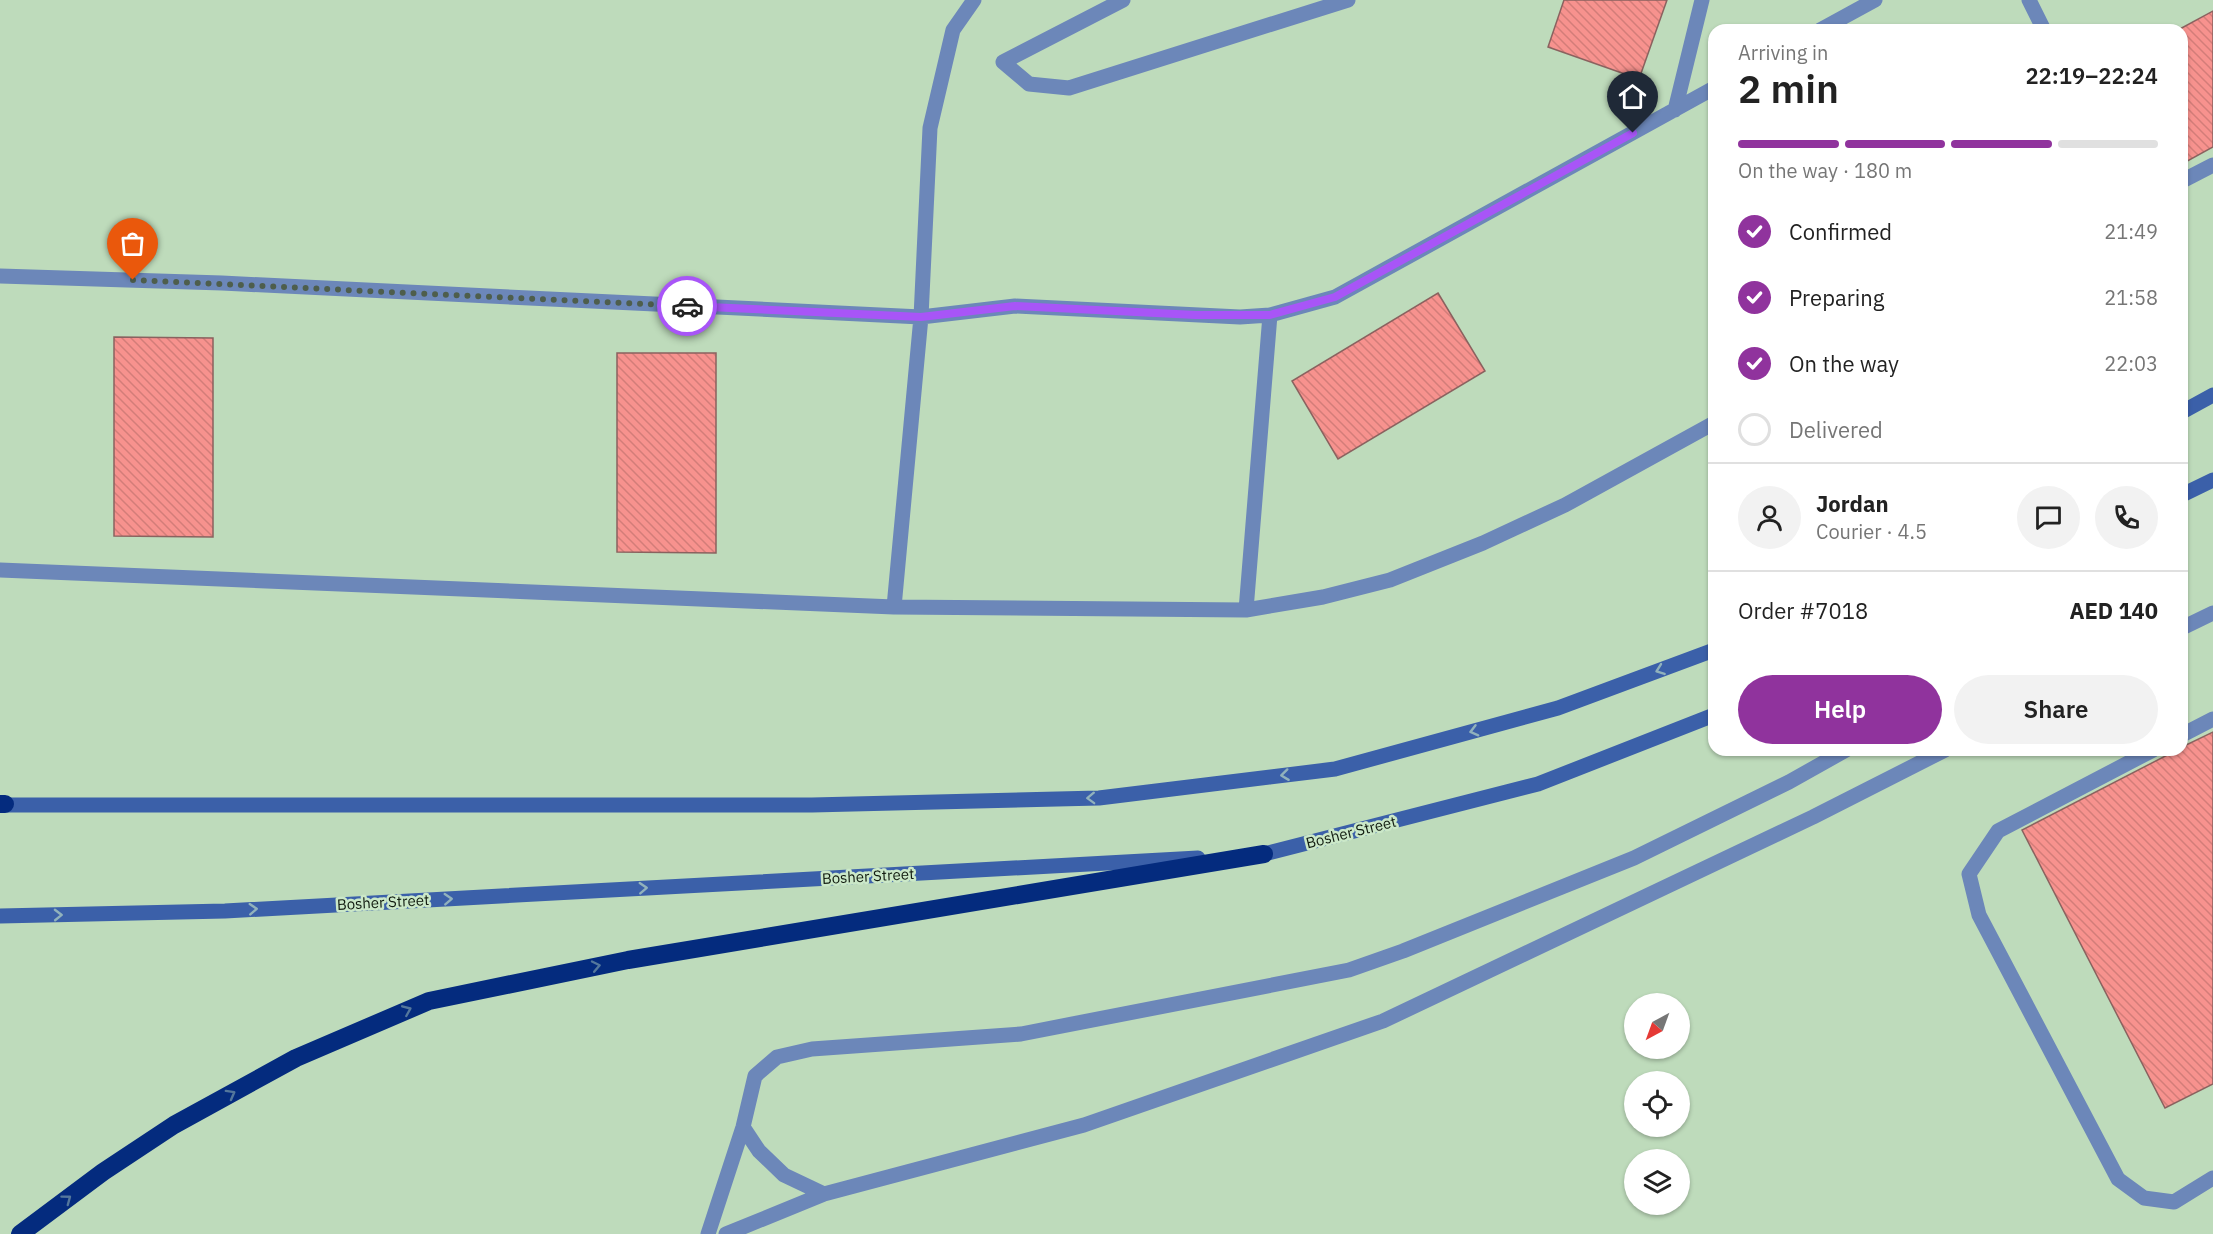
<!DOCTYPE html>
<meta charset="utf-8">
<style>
:root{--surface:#fff;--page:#f2f2f2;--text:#222;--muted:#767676;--line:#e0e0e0;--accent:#90339d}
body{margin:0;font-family:"IBM Plex Sans",sans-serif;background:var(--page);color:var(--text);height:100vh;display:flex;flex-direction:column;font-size:22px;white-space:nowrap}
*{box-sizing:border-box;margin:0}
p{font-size:20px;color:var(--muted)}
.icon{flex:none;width:33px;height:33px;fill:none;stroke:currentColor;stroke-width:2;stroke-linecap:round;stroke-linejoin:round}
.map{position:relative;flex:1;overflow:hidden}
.drawer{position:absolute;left:1708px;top:24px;width:480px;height:732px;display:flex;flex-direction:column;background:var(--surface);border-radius:18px;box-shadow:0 2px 4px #0004}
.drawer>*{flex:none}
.needle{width:39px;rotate:221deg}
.fabs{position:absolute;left:1624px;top:993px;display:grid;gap:12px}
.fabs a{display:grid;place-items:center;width:66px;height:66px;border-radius:50%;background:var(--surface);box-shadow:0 2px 4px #0004;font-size:30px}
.pin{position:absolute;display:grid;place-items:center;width:51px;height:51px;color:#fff;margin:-62px -26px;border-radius:50% 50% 50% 0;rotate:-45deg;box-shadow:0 0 6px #0007}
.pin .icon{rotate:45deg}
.courier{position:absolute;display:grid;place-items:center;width:60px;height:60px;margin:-30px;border:4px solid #a855f7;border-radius:50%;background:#fff;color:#222;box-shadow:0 2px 8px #0007}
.headline em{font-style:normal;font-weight:600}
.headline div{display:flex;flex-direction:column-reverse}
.headline{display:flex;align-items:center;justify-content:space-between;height:102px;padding:0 30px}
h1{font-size:39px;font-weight:600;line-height:45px}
.bar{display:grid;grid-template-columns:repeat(4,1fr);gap:9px 6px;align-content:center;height:72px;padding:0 30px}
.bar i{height:8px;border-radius:4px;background:var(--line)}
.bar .selected{background:var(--accent)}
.bar p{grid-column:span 4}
.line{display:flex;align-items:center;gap:15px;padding:0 30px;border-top:2px solid var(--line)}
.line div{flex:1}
.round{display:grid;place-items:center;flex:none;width:63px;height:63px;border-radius:32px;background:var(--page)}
ol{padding:0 30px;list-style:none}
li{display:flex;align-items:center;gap:18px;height:66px}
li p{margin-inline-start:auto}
li .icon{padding:6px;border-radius:50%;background:var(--accent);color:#fff;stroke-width:4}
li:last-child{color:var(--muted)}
li i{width:33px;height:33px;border:3px solid var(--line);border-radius:50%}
.primary-button{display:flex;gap:12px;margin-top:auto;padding:12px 30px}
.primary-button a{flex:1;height:69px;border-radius:36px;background:var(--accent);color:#fff;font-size:24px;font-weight:600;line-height:69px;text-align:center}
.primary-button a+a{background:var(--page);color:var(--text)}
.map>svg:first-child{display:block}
.building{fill:url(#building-back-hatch);stroke:#8a625f;stroke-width:1.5}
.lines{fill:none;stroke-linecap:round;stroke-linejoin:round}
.service{stroke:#6c87b9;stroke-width:15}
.minor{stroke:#6c87b9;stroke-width:15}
.secondary{stroke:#3b60a9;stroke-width:15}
.motorway{stroke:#042b7e;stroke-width:18}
.oneway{stroke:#91b2bc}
.oneway2{stroke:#54779c}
.done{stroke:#4e5e4c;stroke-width:6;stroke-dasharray:0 10.8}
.route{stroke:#a855f7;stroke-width:8}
.labels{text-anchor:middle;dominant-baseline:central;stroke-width:5;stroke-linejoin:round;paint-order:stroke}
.street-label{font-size:15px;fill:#111b10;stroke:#cbe8c8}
</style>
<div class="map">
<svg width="2213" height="1234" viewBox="0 0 2213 1234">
<defs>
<pattern id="building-back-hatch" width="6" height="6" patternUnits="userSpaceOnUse" patternTransform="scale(1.5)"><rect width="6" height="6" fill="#f7928e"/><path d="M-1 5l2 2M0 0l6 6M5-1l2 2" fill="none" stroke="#d37d79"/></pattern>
</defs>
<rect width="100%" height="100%" fill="#bedbbb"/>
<path class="building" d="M1564,0H1667L1639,79L1548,47Z
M2213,11V147L2182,164V30H2178Z
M1438,293L1485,371L1338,459L1292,381Z
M114,337L213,338V537L114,536Z
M617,353H716V553L617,552Z
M2213,732V1084L2165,1108L2022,830L2177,750H2182V747Z"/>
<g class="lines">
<path class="service" d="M1123,0L1003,62L1029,84L1069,88L1348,0
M2182,735L2213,719
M2153,750L1998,831L1969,874L1979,915L2118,1179L2144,1198L2174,1202L2213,1178"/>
<path class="minor" d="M974,0L953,30L930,128L921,317L1015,306L1240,317L1270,315L1335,297L1714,88
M2029,0L2044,30
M1820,30L1875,0
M1675,110L1702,0
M2182,181L2213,165
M0,276L222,283L921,317L894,607
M0,570L894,607L1246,610L1323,597L1390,580L1483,543L1565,505L1714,423
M1246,610L1270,315
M2182,628L2213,613
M743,1127L759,1151L784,1175L824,1194
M708,1234L743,1127L755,1076L777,1057L812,1049L1021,1034L1349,970L1403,951L1634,858L1789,782L1846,750
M726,1234L824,1194L1084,1125L1383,1021L1813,817L1945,750"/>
<path class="secondary" d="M2182,412L2213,395
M2182,495L2213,480
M0,805H812L1099,798L1335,769L1558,708L1714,650
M1252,855L1264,854L1538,784L1714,715
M0,916L225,911L1198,858"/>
<path class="motorway" d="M0,804H5
M20,1234L103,1172L174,1125L296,1058L429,1001L628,960L1264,854"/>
</g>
<defs><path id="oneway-chevron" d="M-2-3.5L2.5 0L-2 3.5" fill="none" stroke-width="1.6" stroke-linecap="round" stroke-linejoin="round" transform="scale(1.5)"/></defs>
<g class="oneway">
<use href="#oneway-chevron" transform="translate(1660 670) rotate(160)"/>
<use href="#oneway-chevron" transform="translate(1474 731) rotate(165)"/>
<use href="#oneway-chevron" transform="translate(1285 775) rotate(173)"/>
<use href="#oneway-chevron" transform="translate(1091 798) rotate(178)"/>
<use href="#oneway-chevron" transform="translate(643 888) rotate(-3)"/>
<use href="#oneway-chevron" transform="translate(448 899) rotate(-3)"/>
<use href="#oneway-chevron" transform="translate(253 909) rotate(-3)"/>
<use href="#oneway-chevron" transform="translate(58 915) rotate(-1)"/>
</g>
<g class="oneway2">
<use href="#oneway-chevron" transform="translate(596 966) rotate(-12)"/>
<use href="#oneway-chevron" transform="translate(407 1010) rotate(-23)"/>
<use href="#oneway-chevron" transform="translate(231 1094) rotate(-29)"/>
<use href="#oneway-chevron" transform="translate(67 1199) rotate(-37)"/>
</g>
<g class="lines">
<path class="done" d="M133,280L687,306"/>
<path class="route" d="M687,306L921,317L1015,306L1196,315H1270L1335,297L1633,133"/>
</g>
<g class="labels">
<g class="street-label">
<text transform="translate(1351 832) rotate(-14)">Bosher Street</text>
<text transform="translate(868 876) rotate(-3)">Bosher Street</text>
<text transform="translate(383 902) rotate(-3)">Bosher Street</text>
</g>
</g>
</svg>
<div class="fabs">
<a><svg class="needle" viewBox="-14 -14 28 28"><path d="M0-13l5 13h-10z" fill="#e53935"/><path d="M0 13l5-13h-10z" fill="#767676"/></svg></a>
<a><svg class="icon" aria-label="locate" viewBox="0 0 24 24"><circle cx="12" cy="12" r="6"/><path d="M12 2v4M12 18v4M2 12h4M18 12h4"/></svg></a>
<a><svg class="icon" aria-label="layers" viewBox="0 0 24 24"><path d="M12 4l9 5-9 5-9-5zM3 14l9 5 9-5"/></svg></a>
</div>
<div class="pin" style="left:133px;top:280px;background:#ea580c"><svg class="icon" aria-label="bag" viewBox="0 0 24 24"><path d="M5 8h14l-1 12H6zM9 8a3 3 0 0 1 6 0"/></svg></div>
<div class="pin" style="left:1633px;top:133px;background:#1f2937"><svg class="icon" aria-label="home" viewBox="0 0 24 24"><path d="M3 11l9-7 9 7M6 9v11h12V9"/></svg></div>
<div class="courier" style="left:687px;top:306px"><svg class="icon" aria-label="car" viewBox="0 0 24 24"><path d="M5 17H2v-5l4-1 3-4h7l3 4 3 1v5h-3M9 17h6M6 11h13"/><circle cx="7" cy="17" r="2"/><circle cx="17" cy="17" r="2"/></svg></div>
<section class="drawer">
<div class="headline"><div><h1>2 min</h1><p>Arriving in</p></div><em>22:19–22:24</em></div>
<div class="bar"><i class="selected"></i><i class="selected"></i><i class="selected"></i><i></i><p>On the way · 180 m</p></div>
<ol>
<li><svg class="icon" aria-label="check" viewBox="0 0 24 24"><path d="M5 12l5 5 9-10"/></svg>Confirmed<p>21:49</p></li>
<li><svg class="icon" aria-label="check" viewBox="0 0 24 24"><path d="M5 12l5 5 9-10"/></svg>Preparing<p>21:58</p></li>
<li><svg class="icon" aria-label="check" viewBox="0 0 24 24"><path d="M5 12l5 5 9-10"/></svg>On the way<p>22:03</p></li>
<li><i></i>Delivered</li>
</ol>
<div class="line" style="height:108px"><a class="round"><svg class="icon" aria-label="person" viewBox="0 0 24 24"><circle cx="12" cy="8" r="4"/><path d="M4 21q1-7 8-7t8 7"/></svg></a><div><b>Jordan</b><p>Courier · 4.5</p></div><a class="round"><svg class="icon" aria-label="chat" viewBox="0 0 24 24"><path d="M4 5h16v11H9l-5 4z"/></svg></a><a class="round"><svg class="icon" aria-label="phone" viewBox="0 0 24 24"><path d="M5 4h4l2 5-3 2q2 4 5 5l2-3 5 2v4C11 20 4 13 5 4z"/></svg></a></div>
<div class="line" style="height:78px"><div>Order #7018</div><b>AED 140</b></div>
<div class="primary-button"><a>Help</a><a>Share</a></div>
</section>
</div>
